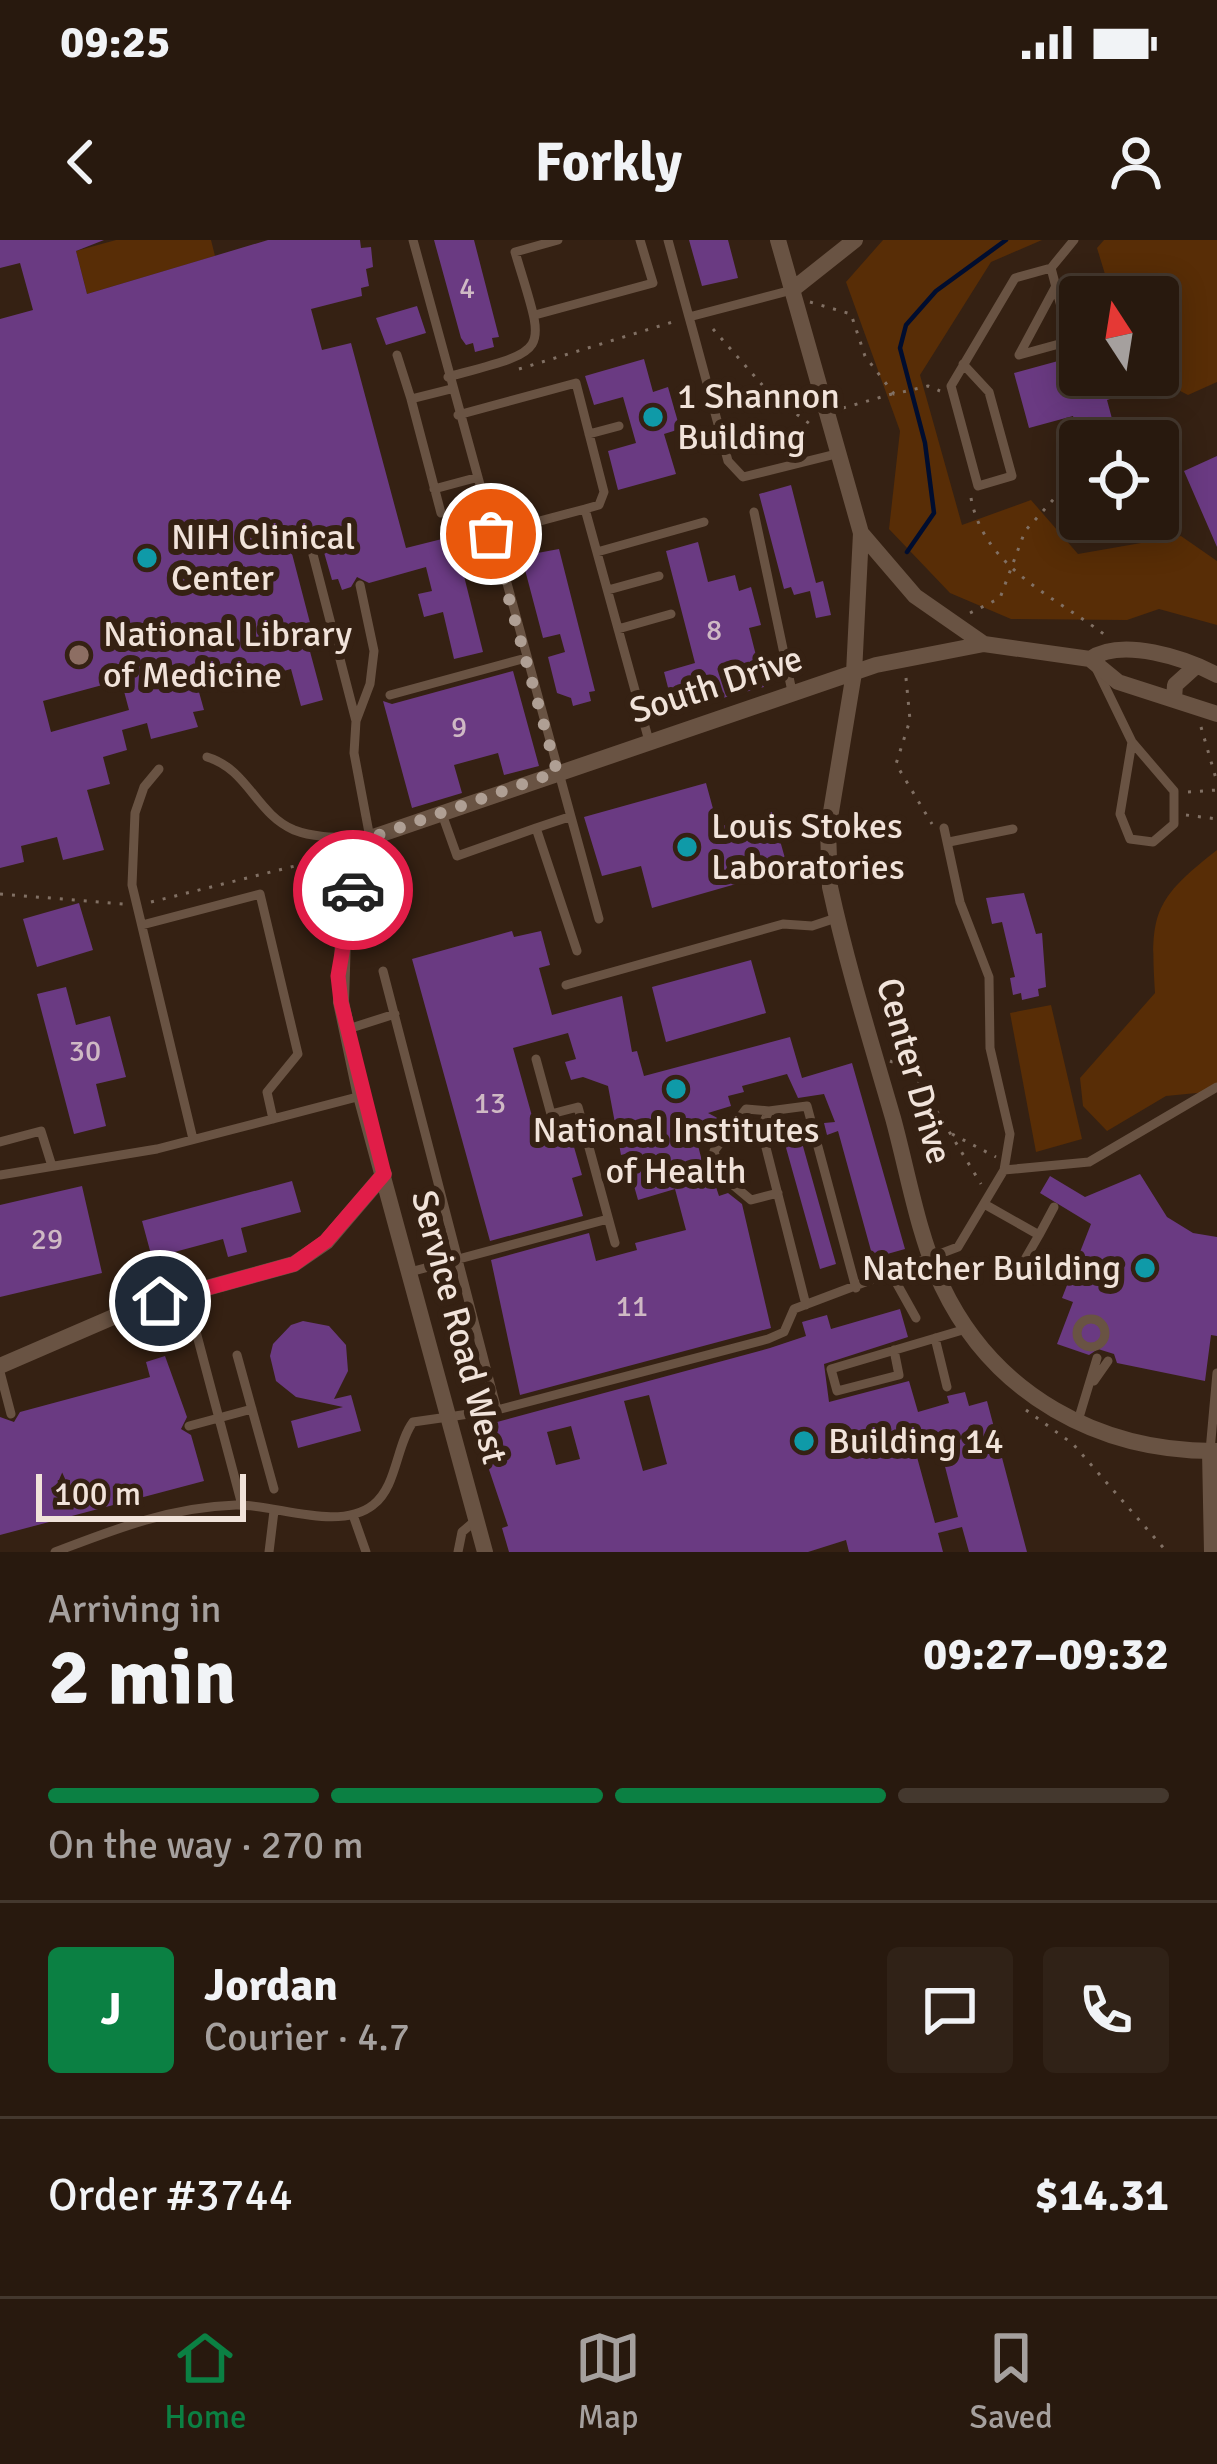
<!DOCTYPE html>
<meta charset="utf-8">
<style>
:root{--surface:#28190e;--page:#302217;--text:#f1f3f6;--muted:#a5a09e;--line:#44382e;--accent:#0b8043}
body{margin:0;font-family:Signika,sans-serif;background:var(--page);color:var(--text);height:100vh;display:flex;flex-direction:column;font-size:45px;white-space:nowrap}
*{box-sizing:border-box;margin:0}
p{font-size:39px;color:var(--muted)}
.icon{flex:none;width:66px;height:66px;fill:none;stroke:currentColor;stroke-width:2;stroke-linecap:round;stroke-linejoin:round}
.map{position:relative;height:1312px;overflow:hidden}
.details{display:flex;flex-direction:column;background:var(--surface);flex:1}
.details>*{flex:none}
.needle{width:78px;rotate:348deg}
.fabs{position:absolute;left:1059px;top:36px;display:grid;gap:24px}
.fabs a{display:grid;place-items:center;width:120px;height:120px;border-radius:12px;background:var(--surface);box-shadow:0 6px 30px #0003,0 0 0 3px var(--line);font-size:60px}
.scale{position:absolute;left:36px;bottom:30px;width:210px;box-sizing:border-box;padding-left:12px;border:6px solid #f1e3da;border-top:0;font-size:33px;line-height:42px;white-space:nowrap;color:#f1e3da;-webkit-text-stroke:9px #352113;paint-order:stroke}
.pin{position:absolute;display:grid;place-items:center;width:102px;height:102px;color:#fff;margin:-51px;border:6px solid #fff;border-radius:50%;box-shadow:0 3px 12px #0007}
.courier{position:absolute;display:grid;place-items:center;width:120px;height:120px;margin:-60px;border:9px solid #e11d48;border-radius:50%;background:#fff;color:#222;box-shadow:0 3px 15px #0007}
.headline em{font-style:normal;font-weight:800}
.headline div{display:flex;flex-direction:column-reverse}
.headline{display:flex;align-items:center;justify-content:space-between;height:204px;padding:0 48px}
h1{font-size:78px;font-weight:800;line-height:90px}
.bar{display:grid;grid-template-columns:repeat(4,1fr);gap:18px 12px;align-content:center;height:144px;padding:0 48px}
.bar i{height:15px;border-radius:9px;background:var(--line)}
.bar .current{background:var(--accent)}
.bar p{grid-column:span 4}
.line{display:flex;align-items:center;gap:30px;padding:0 48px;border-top:3px solid var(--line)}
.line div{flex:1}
.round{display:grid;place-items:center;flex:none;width:126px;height:126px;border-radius:12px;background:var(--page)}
.status{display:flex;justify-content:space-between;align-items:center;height:84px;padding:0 60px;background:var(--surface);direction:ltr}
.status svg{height:33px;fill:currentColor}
header{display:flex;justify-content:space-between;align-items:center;height:156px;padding:0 48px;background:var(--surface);font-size:54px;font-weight:800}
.dock{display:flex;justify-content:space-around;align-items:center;height:168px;border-top:3px solid var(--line);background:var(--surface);font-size:33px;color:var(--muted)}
.dock a{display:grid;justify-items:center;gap:6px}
.dock .current{color:var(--accent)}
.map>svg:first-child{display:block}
.green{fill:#582d06}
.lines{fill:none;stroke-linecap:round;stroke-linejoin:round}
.stream{stroke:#000d2f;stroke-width:4.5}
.building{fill:#6a3a82;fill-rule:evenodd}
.path{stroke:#817064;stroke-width:3;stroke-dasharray:3 9;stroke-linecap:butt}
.service{stroke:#695343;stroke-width:9}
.minor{stroke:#695343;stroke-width:16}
.done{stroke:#af9f94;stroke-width:12;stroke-dasharray:0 21.6}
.route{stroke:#e11d48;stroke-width:15}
.culture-dot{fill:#0f9aa8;stroke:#352113;stroke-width:4.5}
.education-dot{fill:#8d6e63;stroke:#352113;stroke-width:4.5}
.labels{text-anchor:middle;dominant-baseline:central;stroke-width:12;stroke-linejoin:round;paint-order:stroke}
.number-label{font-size:30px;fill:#cfb9c4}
.poi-label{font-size:36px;fill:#f1e3da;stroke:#352113;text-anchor:start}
.street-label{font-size:36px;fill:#f1e3da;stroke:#352113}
</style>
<div class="status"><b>09:25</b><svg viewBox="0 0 49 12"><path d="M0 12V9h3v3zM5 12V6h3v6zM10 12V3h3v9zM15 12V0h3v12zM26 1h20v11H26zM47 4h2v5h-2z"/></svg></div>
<header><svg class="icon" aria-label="back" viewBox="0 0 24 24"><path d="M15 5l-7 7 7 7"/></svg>Forkly<svg class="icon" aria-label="person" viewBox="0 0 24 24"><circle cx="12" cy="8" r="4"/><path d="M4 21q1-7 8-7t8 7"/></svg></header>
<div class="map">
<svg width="1217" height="1312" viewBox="0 0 1217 1312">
<rect width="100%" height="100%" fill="#352113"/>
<path class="green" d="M116,0H211L215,16L87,54L76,11Z
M883,0H1042L991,22L920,135L962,285L1031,260L1078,314L1181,296L1217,321V385L1159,369L1127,380L1011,379L950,353L889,289L900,191L846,42Z
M1104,0H1217V142L1188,155L1149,135H1158V57H1112L1097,8Z
M1217,610V851L1166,856L1107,891L1083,866L1080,838L1155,753C1150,674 1153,660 1217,610Z
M1051,765L1082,899L1036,912L1010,773Z"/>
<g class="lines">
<path class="stream" d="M907,312L934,273L925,203L900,108L906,85L936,51L1006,0"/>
</g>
<path class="building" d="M0,0H104L76,11L87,54L268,0H360L361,8L371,7L373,27L366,29L369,46L361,48L362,56L311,69L322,110L351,103L406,308L454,296L483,412L454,419L443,372L424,377L418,354L432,351L426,327L369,343L357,337L351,347L342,350L338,339L332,340L321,302L307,295L301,305L290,306L315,402L308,404L323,460L301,466L291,429L250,440L247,431L197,445L204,470L193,472L198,487L151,499L147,483L122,490L127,510L103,517L110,544L87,550L104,610L63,620L57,597L21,606L24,622L0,628V79L33,70L20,23L0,28ZM121,440L129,470L51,492L43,461Z
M434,0H474L499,97L492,98L494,107L475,112L473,103L466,105L461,98Z
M689,0H728L738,38L702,46Z
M417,66L426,93L386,105L376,78Z
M1080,115V135H1110L1116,157L1107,160L1118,201H1080L1073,176L1029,188L1014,133Z
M644,119L653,152L668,147L680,189L664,194L676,234L618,250L608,211L636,203L623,157L594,165L585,136Z
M1217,216V307L1184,231Z
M791,245L816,343L823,341L831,375L816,378L810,351L794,355L791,347L784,349L759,254Z
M698,302L708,342L735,335L739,351L751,347L761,385L749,388L764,447L674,471L664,432L695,423L666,311Z
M559,309L595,451L589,452L591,461L573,466L571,458L557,453L548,417L565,412L560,394L543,398L524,326L532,314Z
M513,431L539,526L504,535L498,513L454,525L462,553L412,568L383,461L392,464Z
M706,543L718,587L772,572L788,629L652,668L641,626L602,636L584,577Z
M1024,653L1036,694L1042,693L1046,747L1038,749L1039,756L1022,760L1021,753L1013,755L1010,738L1015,737L1002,682L992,684L986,658Z
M79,663L93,710L37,727L23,679Z
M512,691L514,697L541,691L550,725L539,728L552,775L622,756L632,812L637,811L644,836L790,797L802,838L852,823L905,1009L873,1018L838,891L827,895L824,883L835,882L824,854L798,858L787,834L742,846L744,852L728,856L731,866L708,873L725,882L715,895L692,882L703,925L708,923L719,956L728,953L742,964L771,1088L520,1155L491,1020L589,993L596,1021L637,1010L635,1003L686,990L675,949L638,960L625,914L621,915L608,846L583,837L571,840L565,822L576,819L568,793L513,808L537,894L568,886L582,935L572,938L583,976L490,1001L412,719Z
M751,720L766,773L666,802L652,747Z
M66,747L76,785L110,776L126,837L96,844L106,886L74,894L37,754Z
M799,892L836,1024L820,1029L783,897Z
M1140,934L1167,977L1193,993L1217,997V1096L1211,1095L1205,1141L1117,1123L1114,1114L1098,1109L1089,1115L1057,1104L1073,1062L1062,1058L1091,984L1040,953L1050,936L1085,957Z
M292,941L301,972L241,988L247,1012L228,1017L223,999L152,1018L142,981Z
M82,946L102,1033L0,1057V965Z
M900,1069L908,1097L824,1124L829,1162L909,1141L918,1172L949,1163L947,1156L965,1152L969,1166L987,1161L1027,1312H969L962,1287L938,1293L943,1312H849L846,1300L808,1312H509L502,1288L508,1286L475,1188L770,1108L806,1096L802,1082L827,1075L831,1089ZM649,1155L667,1224L643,1231L624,1161ZM571,1186L580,1219L556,1225L547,1192ZM941,1211L958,1277L935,1283L917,1217Z
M303,1081L329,1086L346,1105L348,1131L334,1159L351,1155L361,1191L298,1208L291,1181L343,1167L296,1157L276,1141L270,1116L273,1104L291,1085Z
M165,1116L187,1177L181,1189L191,1195L204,1241L0,1295V1177L14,1182L20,1172L150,1137L146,1122Z"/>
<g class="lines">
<path class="path" d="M810,62L851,74L865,116L894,154L928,146L940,151
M713,89L771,155L814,187
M519,129L676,81
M843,168L892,154
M971,258C984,328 1054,356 1105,395
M970,373L1000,358L1025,291L1070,241
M906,438L910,480L896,524L932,584
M1201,487L1217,542
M1188,552L1217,550
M1186,575L1217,579
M0,654L124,664
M151,662L351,612
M890,821L911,829L981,944
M952,894L996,917
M1026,1170L1073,1204L1167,1312"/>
<path class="service" d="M413,0L599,679
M668,0L689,77
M1051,28L1070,101L1019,115L1056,46
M792,50L689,77L694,95L728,221L743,237L836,214
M535,75L653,43L640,0
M397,115L411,159L451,149
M963,124L989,152L1012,236L978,246L951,146L1015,38L1051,28L1074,0
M448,137C554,108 546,116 515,12L558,0
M411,159L441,273
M458,175L576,143L604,252L599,265L585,269
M589,194L619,186
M434,249L475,238
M754,272L793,456
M491,294L585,269L649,501
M310,303L356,481
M597,312L704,282
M608,350L659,336
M618,389L671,374
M1097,430L1132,502L1174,551V584L1153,602L1130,599L1120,574L1132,502
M390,455L526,418
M207,517C248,529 256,574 294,590C317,599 345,597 370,598L354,513L356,481L370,444L374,411L360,345
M159,529L144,547L135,573L132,645L193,899
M442,574L457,616L536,588L577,711
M536,588L569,577
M949,602L1013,589
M142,685L260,654L298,814L267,852L273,879
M383,731L497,1170
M566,745L783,684L812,686L836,678
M348,789L395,774
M536,819L551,874L578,867L615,1003
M769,871L746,869L714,911L720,934L751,960L778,953
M0,902L41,891L51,923
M1004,930L1089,922L1217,847
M0,935L157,909L361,856
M986,965L1039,995L1024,1021
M1039,995L1054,967
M410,1032L608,979
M892,1035L916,1078
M186,1054L242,1265
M806,1065L761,888L769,871L807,866L856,1048
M1077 1093a14 14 0 1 1 28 0a14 14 0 1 1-28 0Z
M935,1098L947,1147
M894,1110L899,1135L837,1151L831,1129L966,1089
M237,1115L274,1249
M0,1132L11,1174
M1094,1141L1108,1121
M1077,1184L1097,1118
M189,1186L252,1169
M1210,1211L1217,1133
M353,1275L366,1312
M55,1312C115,1289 171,1267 236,1265C275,1264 339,1292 373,1265C397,1247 396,1205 413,1182L497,1170L768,1099L784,1092L794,1069L958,1007L1004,930L1010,894L990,808L989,737L960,662L944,588
M269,1312L274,1271
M458,1312L462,1292L476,1280"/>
<path class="minor" d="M778,0L861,293L854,433L828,590L830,647C847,725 871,802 893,878C908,933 918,995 942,1046C994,1155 1099,1212 1217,1211
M792,50L855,0
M861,293L915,356L984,404
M1090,419C1122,397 1185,418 1217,435
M1174,459L1175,445L1196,426
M0,1126L134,1068L294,1024L326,1002L384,934
M1210,1211L1212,1312
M485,1312L361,856L341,762L343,697L370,598L876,425L984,404L1090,419L1118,442L1217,474"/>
</g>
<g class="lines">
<path class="done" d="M353,650L370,598L557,532L491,294"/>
<path class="route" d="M160,1061L294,1024L326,1001L384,934L341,762L338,736L353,650"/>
</g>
<g class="culture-dot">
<circle cx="653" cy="177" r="12"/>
<circle cx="147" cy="318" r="12"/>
<circle cx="687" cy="607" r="12"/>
<circle cx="676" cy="849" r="12"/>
<circle cx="1145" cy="1028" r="12"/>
<circle cx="804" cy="1201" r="12"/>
</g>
<circle class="education-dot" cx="79" cy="415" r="12"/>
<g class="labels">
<g class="number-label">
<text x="467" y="48">4</text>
<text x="714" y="390">8</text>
<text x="459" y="487">9</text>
<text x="85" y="811">30</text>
<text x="490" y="863">13</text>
<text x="47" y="999">29</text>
<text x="632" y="1066">11</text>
</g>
<g class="poi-label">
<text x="677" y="156">1 Shannon<tspan x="677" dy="41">Building</tspan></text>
<text x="171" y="297">NIH Clinical<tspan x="171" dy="41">Center</tspan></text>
<text x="103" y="394">National Library<tspan x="103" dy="41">of Medicine</tspan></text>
<text x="711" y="586">Louis Stokes<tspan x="711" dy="41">Laboratories</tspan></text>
<text x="676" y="890" text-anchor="middle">National Institutes<tspan x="676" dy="41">of Health</tspan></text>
<text x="1121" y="1028" text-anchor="end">Natcher Building</text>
<text x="828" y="1201">Building 14</text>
</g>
<g class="street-label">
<text transform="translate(716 445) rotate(-18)">South Drive</text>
<text transform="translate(914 831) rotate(74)">Center Drive</text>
<text transform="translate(459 1087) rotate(75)">Service Road West</text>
</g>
</g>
</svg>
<div class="fabs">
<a><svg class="needle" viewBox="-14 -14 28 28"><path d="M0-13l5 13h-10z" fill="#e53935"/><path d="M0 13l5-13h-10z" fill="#a5a09e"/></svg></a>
<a><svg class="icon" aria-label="locate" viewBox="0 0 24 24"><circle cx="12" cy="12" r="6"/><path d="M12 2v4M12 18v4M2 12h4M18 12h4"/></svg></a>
</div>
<div class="scale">100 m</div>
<div class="pin" style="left:491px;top:294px;background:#ea580c"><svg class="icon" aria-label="bag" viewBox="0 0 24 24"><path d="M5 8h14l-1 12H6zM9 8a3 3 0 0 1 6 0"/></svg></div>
<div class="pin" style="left:160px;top:1061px;background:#1f2937"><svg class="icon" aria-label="home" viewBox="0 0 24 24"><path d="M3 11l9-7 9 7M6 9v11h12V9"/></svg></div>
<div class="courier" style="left:353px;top:650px"><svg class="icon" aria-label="car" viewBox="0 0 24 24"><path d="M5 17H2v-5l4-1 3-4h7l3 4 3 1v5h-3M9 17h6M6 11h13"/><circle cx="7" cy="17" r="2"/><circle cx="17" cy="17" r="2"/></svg></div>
</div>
<section class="details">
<div class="headline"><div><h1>2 min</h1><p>Arriving in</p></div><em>09:27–09:32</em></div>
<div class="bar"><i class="current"></i><i class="current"></i><i class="current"></i><i></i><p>On the way · 270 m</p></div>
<div class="line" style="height:216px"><b class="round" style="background:var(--accent);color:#fff">J</b><div><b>Jordan</b><p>Courier · 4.7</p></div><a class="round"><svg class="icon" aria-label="chat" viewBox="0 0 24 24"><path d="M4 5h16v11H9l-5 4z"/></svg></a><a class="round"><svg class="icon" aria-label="phone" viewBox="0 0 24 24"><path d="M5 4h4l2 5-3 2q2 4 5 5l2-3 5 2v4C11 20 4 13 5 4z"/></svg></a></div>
<div class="line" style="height:156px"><div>Order #3744</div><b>$14.31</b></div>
</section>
<nav class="dock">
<a class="current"><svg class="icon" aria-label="home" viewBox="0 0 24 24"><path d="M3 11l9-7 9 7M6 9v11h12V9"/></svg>Home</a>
<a><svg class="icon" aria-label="map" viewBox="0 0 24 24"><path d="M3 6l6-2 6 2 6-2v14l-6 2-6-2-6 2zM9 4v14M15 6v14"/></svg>Map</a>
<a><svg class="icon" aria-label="saved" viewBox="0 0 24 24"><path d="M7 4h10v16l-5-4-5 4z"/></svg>Saved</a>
</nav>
